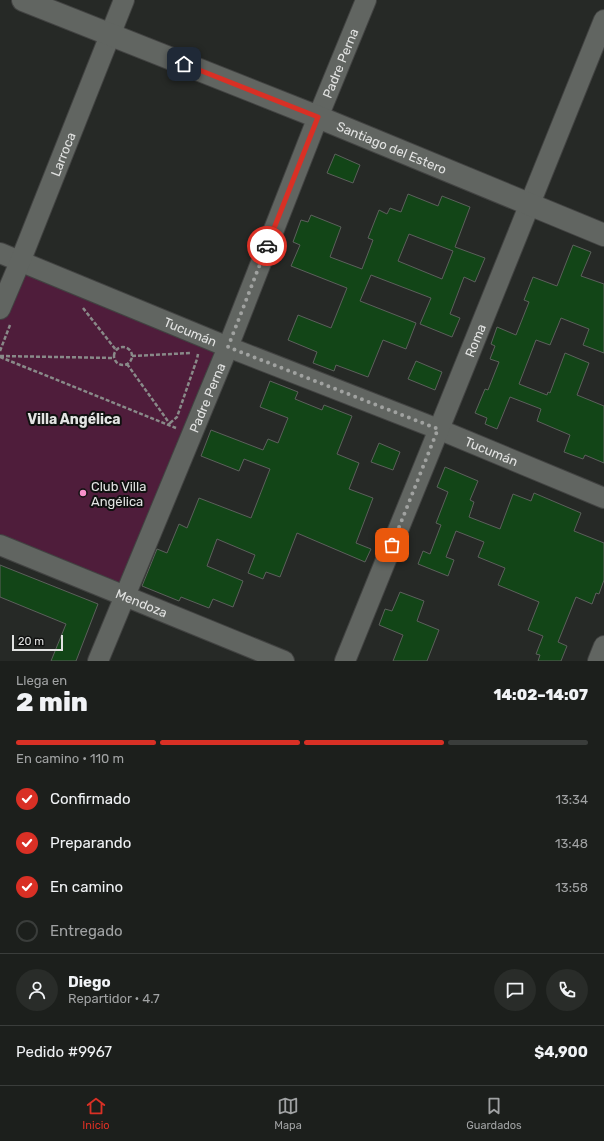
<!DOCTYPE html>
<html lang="es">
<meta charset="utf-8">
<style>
:root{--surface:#1c1f1c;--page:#292c29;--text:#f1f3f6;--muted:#a0a2a3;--line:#3a3d3b;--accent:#d93025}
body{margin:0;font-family:Rubik,sans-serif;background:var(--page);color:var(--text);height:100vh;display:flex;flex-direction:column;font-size:15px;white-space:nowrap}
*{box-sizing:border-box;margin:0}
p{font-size:13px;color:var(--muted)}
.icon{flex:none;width:22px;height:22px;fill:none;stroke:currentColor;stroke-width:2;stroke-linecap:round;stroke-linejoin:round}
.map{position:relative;height:661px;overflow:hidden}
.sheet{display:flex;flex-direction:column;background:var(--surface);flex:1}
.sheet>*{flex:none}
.scale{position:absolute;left:12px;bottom:10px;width:51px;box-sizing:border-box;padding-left:4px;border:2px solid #e2e3e2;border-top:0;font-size:11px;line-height:14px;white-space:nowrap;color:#e2e3e2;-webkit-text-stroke:3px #101110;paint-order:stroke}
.pin{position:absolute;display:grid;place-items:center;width:34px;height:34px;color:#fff;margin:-17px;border-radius:8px;box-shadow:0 2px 6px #0006}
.courier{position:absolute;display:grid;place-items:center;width:40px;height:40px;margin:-20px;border:3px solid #d93025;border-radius:50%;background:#fff;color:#222;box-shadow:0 1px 5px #0007}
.headline em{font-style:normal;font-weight:800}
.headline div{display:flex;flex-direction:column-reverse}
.headline{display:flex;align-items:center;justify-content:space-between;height:68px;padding:0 16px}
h1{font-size:26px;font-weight:800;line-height:30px}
.bar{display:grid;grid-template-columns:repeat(4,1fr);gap:6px 4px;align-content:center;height:48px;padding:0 16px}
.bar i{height:5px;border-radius:3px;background:var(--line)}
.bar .active{background:var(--accent)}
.bar p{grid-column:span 4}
.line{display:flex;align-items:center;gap:10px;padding:0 16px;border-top:1px solid var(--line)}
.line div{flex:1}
.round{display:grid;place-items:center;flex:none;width:42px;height:42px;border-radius:21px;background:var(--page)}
ol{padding:0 16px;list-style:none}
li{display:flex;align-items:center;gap:12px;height:44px}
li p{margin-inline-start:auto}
li .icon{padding:4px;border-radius:50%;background:var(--accent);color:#fff;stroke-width:4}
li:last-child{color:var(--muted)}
li i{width:22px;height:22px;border:2px solid var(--line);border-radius:50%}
.tab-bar{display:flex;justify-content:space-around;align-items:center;height:56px;border-top:1px solid var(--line);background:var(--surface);font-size:11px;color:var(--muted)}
.tab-bar a{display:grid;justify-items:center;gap:2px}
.tab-bar .active{color:var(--accent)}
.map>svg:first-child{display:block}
.green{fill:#4f1d3b}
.building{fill:#124517;stroke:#5c605c;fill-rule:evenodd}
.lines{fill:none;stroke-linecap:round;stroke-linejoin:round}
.minor-casing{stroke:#424342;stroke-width:22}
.tertiary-casing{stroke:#424342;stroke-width:24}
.path{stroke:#898a89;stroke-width:2.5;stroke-dasharray:4 2;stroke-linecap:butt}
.minor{stroke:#616561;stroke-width:20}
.tertiary{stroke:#616561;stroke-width:22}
.done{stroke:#a0a2a0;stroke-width:4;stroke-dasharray:0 7.2}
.route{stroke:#d93025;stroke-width:5}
.poi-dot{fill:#f890cb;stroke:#101110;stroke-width:1.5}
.labels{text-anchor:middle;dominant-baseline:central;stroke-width:4;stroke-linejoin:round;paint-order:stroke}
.street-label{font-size:13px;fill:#e2e3e2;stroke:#101110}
.poi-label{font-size:13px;fill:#e2e3e2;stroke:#101110;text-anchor:start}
.neighbourhood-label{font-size:14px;font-weight:bold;fill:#e2e3e2;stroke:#101110}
</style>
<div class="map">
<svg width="604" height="661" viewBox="0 0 604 661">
<rect width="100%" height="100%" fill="#262926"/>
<path class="green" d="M20,262L228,347L124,596L0,545V309Z"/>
<path class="building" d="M335,154L360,165L353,183L327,173Z
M408,194L438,206L442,196L470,207L455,247L485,258L475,282L464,277L450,314L460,318L452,337L420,324L431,298L371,275L360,301L416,323L406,349L383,340L368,377L336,365L334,371L313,363L317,352L288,340L298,315L331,328L347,288L291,266L300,245L293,242L301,220L308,222L311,215L341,227L330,257L362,269L373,240L368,238L379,210L387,214L390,208L401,212ZM409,234L453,251L442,279L398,261Z
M573,245L591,252L581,276L604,284V353L583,345L589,329L561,318L550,345L536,340L519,384L547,395L548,392L550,393L565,353L589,363L577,395L604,406V463L585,455L583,459L564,452L570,435L537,421L541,409L510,397L497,429L485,424L487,418L475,413L485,389L488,390L499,362L490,359L495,346L491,344L497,327L516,335L529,302L524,300L533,277L557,286Z
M416,361L442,372L435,390L408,379Z
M270,381L298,392L295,399L322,410L324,405L352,416L337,454L359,463L349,489L373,498L356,543L371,549L365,562L297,533L280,577L266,572L263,579L248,573L255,555L217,539L207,566L243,581L233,607L213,599L209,608L181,597L179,601L142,586L157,549L167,553L179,524L187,528L199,498L251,518L270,469L244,459L239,471L201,456L211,430L263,450L268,439L278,443L288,418L260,407Z
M379,443L400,452L393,470L371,462Z
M445,467L478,481L470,500L474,502L469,517L500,529L513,494L531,501L534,493L581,513L574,531L604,543V580L599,594L596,593L592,604L576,597L558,642L567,646L561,661H538L540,655L536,654L543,636L528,630L539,602L498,585L505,568L478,557L484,542L456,531L446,557L454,560L448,576L418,564L423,551L430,554L441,525L436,523L448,492L437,487Z
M0,565L98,604L76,661H51L66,624L0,597Z
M400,592L424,601L417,621L439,630L427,661H393L403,635L379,625L385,609L392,611Z"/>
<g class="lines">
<g class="minor-casing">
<g id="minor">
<path id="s1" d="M0,253L228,347L438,429L604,498"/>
<path id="s2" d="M0,309L20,262L124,0"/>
<path id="s3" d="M0,545L284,661"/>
<path id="s4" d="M98,661L228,347L318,117L366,0"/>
<path id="s5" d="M345,661C431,447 519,235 604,20"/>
<path d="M598,661L604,646"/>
</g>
</g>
<g class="tertiary-casing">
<g id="tertiary">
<path id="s6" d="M23,0L318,117L604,235"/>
</g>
</g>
<path class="path" d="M83,308L116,350
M114 356a9 9 0 1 1 18 0a9 9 0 1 1-18 0Z
M0,351L10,325
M0,356L114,358
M132,356L191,353
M0,357L176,428
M127,364L170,424
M170,423L177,417L197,359L198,354"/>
<use href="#minor" class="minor"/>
<use href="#tertiary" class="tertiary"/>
</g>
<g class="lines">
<path class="done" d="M267,246L228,347L438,429L392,545"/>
<path class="route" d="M184,64L318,117L267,246"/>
</g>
<circle class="poi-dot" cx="83" cy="493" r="4"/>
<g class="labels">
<g class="street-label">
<text stroke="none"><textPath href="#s4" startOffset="645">Padre Perna</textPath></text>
<text stroke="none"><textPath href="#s6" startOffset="397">Santiago del Estero</textPath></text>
<text stroke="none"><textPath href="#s2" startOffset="167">Larroca</textPath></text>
<text stroke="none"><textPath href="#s1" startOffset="206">Tucumán</textPath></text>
<text stroke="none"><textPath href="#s5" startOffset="346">Roma</textPath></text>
<text stroke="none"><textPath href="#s4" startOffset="285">Padre Perna</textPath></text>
<text stroke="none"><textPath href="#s1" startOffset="530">Tucumán</textPath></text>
<text stroke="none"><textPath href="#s3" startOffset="153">Mendoza</textPath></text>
</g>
<g class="poi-label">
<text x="91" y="486">Club Villa<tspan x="91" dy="15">Angélica</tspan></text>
</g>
<g class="neighbourhood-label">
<text x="74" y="419">Villa Angélica</text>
</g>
</g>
</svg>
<div class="scale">20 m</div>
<div class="pin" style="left:392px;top:545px;background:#ea580c"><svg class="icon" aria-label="bag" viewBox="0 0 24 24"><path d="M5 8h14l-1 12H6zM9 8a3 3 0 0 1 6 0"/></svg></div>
<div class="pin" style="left:184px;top:64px;background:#1f2937"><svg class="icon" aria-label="home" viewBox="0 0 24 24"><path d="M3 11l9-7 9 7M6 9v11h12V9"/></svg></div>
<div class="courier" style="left:267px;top:246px"><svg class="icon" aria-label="car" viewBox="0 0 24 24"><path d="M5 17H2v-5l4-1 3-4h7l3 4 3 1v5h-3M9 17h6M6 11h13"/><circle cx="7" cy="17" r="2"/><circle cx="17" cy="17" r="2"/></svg></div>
</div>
<section class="sheet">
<div class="headline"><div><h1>2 min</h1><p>Llega en</p></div><em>14:02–14:07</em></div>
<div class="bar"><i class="active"></i><i class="active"></i><i class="active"></i><i></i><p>En camino · 110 m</p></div>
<ol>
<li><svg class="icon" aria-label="check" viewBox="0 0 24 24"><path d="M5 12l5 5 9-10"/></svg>Confirmado<p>13:34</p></li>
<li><svg class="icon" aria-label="check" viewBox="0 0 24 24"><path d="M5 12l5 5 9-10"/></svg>Preparando<p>13:48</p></li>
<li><svg class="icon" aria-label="check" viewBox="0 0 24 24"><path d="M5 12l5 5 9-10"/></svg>En camino<p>13:58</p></li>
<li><i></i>Entregado</li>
</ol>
<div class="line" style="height:72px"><a class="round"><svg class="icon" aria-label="person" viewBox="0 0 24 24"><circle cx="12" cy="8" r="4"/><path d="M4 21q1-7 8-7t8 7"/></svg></a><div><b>Diego</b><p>Repartidor · 4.7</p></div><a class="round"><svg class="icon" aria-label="chat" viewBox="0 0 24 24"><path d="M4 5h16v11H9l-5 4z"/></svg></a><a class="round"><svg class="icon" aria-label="phone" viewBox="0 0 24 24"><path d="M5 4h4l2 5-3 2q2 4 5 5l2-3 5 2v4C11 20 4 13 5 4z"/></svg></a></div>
<div class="line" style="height:52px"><div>Pedido #9967</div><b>$4,900</b></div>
</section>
<nav class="tab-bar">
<a class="active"><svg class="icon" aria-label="home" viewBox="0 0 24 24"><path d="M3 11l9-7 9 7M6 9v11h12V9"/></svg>Inicio</a>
<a><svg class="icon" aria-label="map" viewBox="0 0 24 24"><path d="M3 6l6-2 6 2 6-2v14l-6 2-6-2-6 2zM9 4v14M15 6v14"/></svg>Mapa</a>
<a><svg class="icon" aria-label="saved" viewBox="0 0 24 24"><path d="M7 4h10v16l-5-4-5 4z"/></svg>Guardados</a>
</nav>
